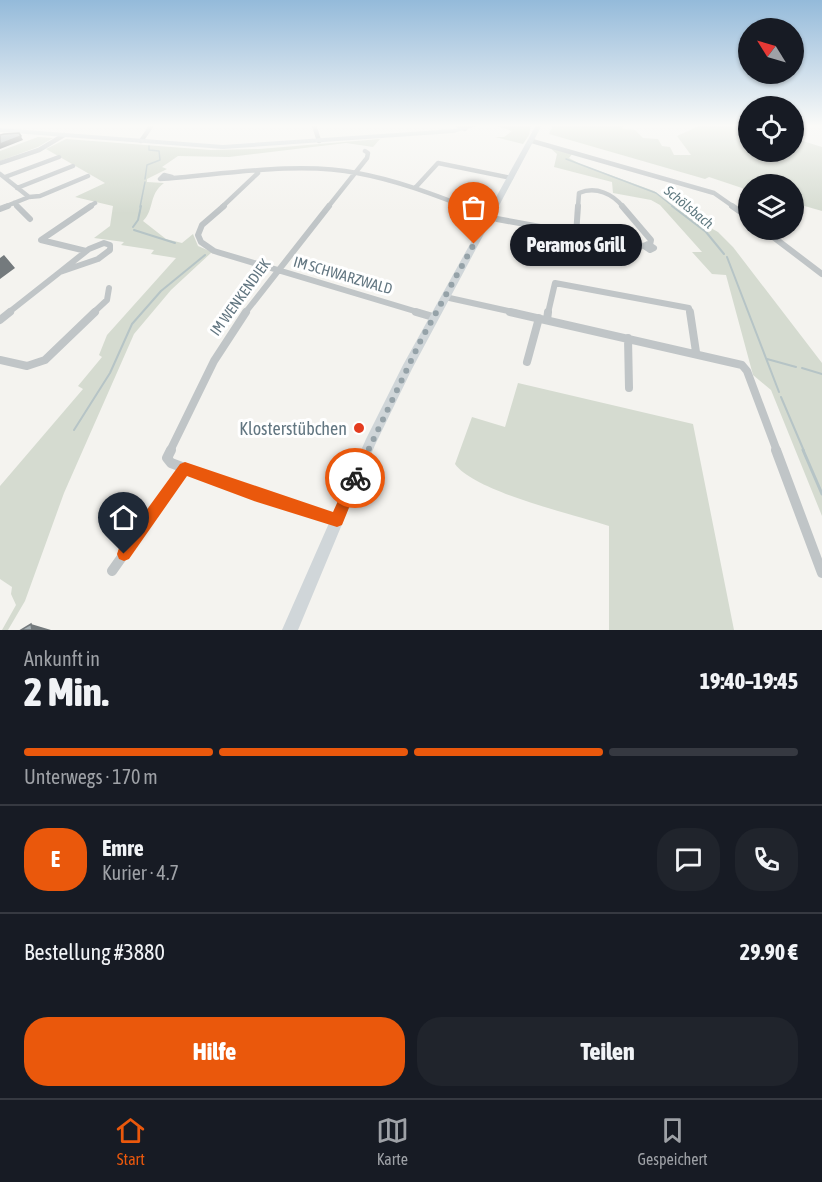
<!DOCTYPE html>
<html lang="de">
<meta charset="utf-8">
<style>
:root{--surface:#171b24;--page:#20242c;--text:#f1f3f6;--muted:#9ea1a6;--line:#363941;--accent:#ea580c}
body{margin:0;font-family:"Asap Condensed",sans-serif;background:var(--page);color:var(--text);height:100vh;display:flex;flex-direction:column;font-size:22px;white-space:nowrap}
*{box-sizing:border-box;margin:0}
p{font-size:20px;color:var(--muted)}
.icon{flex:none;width:33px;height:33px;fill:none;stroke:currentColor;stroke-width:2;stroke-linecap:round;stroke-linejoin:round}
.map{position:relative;height:630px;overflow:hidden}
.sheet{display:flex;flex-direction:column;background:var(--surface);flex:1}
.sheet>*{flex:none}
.needle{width:39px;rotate:307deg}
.fabs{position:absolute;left:738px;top:18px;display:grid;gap:12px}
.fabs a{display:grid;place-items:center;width:66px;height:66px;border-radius:50%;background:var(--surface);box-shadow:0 2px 4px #0004;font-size:30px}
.pin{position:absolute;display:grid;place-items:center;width:51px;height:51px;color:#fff;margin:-62px -26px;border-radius:50% 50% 50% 0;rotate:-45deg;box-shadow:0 0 6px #0007}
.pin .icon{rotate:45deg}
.courier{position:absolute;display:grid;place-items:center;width:60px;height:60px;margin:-30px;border:4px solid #ea580c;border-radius:50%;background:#fff;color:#222;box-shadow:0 2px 8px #0007}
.bubble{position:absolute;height:42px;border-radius:21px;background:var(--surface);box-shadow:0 2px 4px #0004;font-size:20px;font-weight:800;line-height:42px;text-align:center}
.headline em{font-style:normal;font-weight:800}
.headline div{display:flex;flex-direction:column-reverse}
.headline{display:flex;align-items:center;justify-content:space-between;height:102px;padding:0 24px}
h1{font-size:39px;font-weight:800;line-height:45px}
.bar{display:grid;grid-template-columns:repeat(4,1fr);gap:9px 6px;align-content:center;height:72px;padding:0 24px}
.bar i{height:8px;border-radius:4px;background:var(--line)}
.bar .active{background:var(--accent)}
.bar p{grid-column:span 4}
.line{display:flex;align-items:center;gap:15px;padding:0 24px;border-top:2px solid var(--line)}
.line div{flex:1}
.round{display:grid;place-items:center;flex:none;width:63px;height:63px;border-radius:24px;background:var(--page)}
.button{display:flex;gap:12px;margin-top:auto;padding:12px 24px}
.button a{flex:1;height:69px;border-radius:24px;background:var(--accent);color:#fff;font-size:24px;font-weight:800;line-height:69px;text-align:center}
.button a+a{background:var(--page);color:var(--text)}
.menu{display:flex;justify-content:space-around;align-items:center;height:84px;border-top:2px solid var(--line);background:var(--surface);font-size:16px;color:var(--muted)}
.menu a{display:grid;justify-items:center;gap:3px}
.menu .active{color:var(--accent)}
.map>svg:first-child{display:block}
.green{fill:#d5dbd0}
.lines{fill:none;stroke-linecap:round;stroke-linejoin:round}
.stream-far2{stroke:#b6c4c6;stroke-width:1.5}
.stream-far1{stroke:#b6c4c6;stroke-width:2}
.stream{stroke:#b6c4c6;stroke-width:3}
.street-far3{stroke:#c0c5c7;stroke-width:4.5}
.street-far2{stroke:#c0c5c7;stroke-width:6}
.street-far1{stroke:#c0c5c7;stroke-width:8}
.street{stroke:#c0c5c7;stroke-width:10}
.secondary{fill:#d0d6d9;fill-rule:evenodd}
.shaded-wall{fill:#747a7d}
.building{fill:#a5afb3;stroke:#747a7d;stroke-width:1.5}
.route{fill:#ea580c}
.done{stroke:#95a2a8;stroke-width:6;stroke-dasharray:0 10.8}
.poi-dot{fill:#e43c1f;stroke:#fff;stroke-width:2}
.labels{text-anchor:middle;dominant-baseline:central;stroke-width:6;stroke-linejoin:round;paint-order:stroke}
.far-water-label{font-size:14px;font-style:italic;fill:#5e787f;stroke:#fff}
.street-label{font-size:15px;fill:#627681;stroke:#fff}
.near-poi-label{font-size:18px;fill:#627681;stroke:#fff;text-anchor:end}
</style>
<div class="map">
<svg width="822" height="630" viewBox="0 0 822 630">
<rect width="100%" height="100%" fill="#f4f3ef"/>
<path class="green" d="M493,125H531L529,135L523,144L495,137H504L512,131Z
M553,125H622L623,129L635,130L643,138L658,139L662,146L670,147L674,155H691L677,136L701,125H748V152H794V138L796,139L822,147V211L794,203V184H748V190L709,177L705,179L556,136L549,134Z
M38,137L53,138L38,147L0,161V151Z
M66,139L211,150L259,149L380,139L373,147L346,143L229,157L178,156L162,167L167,169L147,179V182L164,183C148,195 155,209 143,221L166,239L182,243L193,234L198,246L212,252L171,290L134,334L64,493L25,601L8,630H2L16,605L11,594L12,587L0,579V486L83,389L78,386L102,357L99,355L107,335L176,258L151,254L154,250L121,245L124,242L94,238L110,226L113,206L75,197L105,183L46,149Z
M549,147L573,153L569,158L580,164L654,191L675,208L718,232L733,247L822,363V516L771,390L753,375L726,275L712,274L692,252H702L660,205L651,200L613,193L612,182L554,167L557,154Z
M518,383L693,424L734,630H609V526C573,514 475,492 455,464L472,417L505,427Z"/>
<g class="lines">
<path class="stream-far2" d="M566,159L656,193L674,207
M145,179L147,165L160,160L159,151L149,150V146
M140,207L145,182"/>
<path class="stream-far1" d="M672,206L706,232L724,254
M133,227L138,220L141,206
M134,230L175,243
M727,257L779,392
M767,359L796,367
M802,368L822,374
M781,397L804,451
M74,430L110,373L132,324L161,291L205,255"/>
<path class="stream" d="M803,450L822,494"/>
<path class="street-far3" d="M314,125L319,141
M457,125L465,129
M141,141L152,125
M532,141L714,193L734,207
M0,163L39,150L64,135
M0,174L29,197L4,207
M5,177L59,157
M172,177L164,175L160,179C219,175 299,161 357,173C395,180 430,193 466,207
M17,188L73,166
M415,188L438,163L511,178
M29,197L40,196L88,176
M14,203L18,207
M89,207L95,203
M222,207L258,173
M328,207L367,158L368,153L365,151
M578,207L579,193C596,186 613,194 623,207"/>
<path class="street-far2" d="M17,206L30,219
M224,206L202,225L198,235L201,242L214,251L421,313
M462,206L497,219L644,246
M622,206L651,240L650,245
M732,206L748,217
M0,209L8,206
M764,230L822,274
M576,235L578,206
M104,243L110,245V250L98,259L60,272L89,249Z
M648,244L654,248L650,250L644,246Z
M86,251L41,240L91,206
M445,297L517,313
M8,313L60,272
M93,313L107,300L109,288
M245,313L329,206
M548,313L555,283L689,308L690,313"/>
<path class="street-far1" d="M416,312L433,317
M510,312L742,365L747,371L777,451
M690,312L696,352
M0,320L10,312
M547,320L548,312
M628,338L629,388
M0,360L27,366L45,360L95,312
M527,362L539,318
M170,451L214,361L246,312"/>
<path class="street" d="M171,450L167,458L171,463L257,495L337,520
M776,450L822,573
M112,571L185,468"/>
<path class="secondary" d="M472,125H480L454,133L223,149L0,132V128L223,145L454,129Z
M536,125H542L412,369L375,445L298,630H282L366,439L403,365Z"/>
</g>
<path class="shaded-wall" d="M19,133L23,140L0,149V144Z
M4,255L15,268L0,279V258Z
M31,624L51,630H32Z"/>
<path class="building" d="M19,133L21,136L0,144V135L4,134Z
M31,624L32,630H21Z"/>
<linearGradient id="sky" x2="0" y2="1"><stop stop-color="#94bada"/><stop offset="0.59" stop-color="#fafaf8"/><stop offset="1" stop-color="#fafaf8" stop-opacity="0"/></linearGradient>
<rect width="822" height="213" fill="url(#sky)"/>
<path class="route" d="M185,462L333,512L350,474H359L361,478L342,525L337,527L257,502L187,476L129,559L124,561L119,559L117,554L119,548L180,464Z"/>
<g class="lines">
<path class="done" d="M355,478L421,340L474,244"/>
</g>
<circle class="poi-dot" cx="359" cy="428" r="6"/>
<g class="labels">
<g class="far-water-label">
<text transform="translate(689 207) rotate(39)">Schölsbach</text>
</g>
<g class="street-label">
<text transform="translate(343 275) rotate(16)">IM SCHWARZWALD</text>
<text transform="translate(240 297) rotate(-54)">IM WENKENDIEK</text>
</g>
<g class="near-poi-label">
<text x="347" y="428">Klosterstübchen</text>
</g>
</g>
</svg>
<div class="fabs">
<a><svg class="needle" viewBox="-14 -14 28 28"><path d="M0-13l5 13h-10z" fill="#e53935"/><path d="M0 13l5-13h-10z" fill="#9ea1a6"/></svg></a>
<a><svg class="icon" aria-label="locate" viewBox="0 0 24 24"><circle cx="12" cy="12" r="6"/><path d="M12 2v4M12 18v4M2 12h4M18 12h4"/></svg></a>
<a><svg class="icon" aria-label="layers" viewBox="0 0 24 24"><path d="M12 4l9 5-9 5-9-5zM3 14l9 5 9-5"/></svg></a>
</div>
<div class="pin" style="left:474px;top:244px;background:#ea580c"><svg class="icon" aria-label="bag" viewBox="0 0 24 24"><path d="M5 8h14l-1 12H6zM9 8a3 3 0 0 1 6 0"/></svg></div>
<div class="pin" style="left:124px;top:554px;background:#1f2937"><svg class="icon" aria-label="home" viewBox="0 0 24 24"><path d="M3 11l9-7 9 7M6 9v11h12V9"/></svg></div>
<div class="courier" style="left:355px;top:478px"><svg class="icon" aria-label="bike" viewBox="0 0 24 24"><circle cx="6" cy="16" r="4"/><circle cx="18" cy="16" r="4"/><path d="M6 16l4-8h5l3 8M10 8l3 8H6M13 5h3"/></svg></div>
<div class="bubble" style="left:510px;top:224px;width:132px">Peramos Grill</div>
</div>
<section class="sheet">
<div class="headline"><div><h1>2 Min.</h1><p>Ankunft in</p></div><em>19:40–19:45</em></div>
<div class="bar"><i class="active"></i><i class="active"></i><i class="active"></i><i></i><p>Unterwegs · 170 m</p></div>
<div class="line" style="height:108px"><b class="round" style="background:var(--accent);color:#fff">E</b><div><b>Emre</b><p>Kurier · 4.7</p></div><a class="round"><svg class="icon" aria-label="chat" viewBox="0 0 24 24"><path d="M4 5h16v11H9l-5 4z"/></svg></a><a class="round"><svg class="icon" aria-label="phone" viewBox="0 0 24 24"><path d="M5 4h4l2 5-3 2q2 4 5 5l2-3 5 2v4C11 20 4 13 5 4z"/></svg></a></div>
<div class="line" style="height:78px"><div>Bestellung #3880</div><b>29.90 €</b></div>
<div class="button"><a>Hilfe</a><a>Teilen</a></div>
</section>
<nav class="menu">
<a class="active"><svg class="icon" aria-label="home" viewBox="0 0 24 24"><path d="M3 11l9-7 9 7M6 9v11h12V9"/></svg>Start</a>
<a><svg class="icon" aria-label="map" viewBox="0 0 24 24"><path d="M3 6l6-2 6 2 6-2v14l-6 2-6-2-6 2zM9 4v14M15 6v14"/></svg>Karte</a>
<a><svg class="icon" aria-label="saved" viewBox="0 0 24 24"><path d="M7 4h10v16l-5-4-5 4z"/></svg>Gespeichert</a>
</nav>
